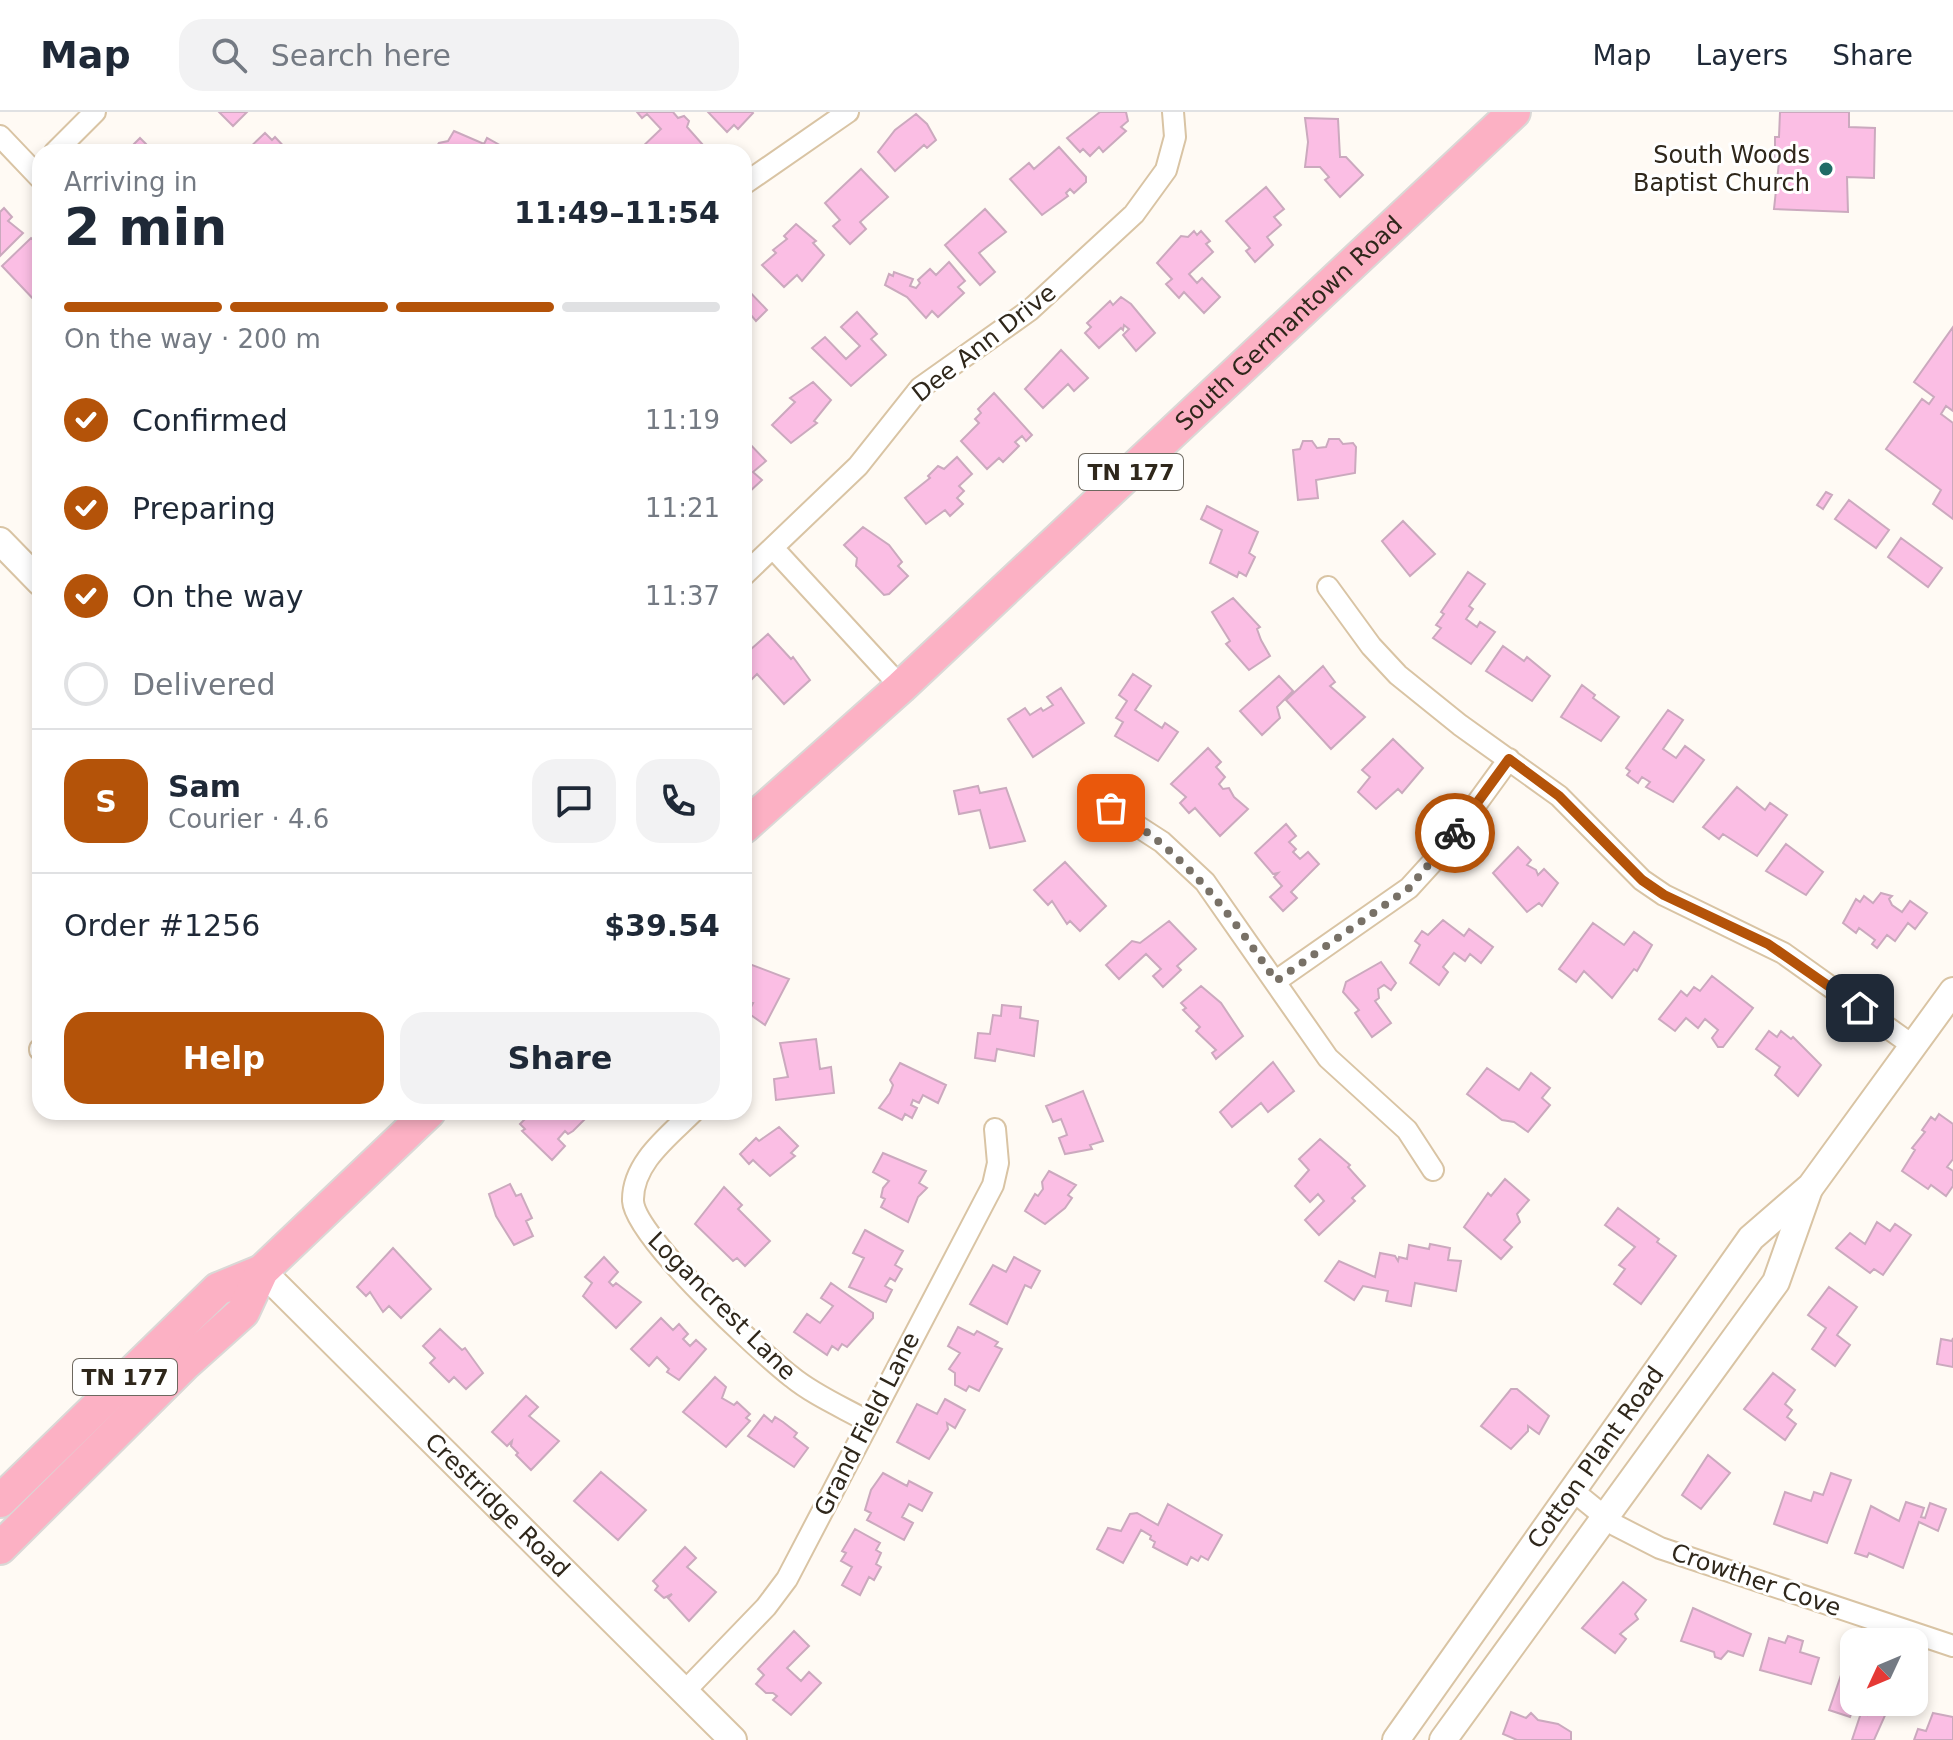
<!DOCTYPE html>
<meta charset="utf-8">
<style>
:root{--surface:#fff;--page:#f2f2f3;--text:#1f2937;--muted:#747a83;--line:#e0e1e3;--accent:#b45309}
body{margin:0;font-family:"DejaVu Sans",sans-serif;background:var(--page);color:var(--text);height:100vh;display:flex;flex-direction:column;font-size:30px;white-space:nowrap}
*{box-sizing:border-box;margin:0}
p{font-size:26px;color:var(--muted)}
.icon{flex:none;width:44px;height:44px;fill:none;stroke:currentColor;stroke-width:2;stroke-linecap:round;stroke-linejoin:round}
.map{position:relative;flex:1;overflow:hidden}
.sheet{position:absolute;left:32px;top:32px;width:720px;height:976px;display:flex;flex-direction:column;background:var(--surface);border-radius:24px;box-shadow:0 4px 12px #0003}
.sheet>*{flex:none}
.needle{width:52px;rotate:226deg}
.controls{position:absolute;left:1840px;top:1516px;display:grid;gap:16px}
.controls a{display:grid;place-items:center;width:88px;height:88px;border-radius:16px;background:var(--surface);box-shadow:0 4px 12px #0003;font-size:40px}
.pin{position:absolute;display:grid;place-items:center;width:68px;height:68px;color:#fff;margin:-34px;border-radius:16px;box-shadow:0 4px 12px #0006}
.courier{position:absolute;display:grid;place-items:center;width:80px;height:80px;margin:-40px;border:6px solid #b45309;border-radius:50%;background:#fff;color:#222;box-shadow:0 2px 10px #0007}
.overview em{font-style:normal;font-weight:800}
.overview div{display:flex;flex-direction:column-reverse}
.overview{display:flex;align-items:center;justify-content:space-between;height:136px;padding:0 32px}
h1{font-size:52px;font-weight:800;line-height:60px}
.bar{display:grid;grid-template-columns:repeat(4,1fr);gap:12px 8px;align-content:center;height:96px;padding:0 32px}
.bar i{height:10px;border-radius:6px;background:var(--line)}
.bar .on{background:var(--accent)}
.bar p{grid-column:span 4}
.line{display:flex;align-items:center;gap:20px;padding:0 32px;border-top:2px solid var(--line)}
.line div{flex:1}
.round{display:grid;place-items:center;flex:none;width:84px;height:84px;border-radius:24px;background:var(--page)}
ol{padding:0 32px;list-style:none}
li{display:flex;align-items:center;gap:24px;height:88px}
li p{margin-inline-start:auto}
li .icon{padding:8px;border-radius:50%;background:var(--accent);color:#fff;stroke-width:4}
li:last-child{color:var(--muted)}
li i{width:44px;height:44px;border:4px solid var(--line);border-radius:50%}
.action{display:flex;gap:16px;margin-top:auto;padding:16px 32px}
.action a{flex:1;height:92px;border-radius:24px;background:var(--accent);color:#fff;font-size:32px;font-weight:800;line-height:92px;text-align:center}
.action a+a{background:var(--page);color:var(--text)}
header{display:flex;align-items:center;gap:48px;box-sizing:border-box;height:112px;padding:0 40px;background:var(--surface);border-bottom:2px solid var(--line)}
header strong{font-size:38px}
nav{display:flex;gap:44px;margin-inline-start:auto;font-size:28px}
.search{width:560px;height:72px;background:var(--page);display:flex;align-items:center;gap:20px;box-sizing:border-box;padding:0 28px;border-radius:24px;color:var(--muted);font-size:30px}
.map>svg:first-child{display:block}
.building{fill:#fbbee4;stroke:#cba9be;stroke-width:2}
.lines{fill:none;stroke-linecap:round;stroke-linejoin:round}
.minor-casing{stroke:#d9c4a4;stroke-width:24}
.tertiary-casing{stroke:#d9c4a4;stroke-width:30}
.primary-casing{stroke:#dad8d6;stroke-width:36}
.minor{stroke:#fff;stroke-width:20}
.tertiary{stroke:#fff;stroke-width:26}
.primary{stroke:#fcb1c4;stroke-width:32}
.done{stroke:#787167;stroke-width:8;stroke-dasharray:0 14.4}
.route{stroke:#b45309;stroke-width:10}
.poi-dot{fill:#206b66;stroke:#fff;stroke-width:3}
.labels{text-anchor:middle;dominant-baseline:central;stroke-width:6;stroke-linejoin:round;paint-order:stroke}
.shield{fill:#fff;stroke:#6d685f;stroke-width:2}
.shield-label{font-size:22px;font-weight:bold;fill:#2f271b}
.poi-label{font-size:24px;fill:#2f271b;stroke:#fff;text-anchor:end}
.street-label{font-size:24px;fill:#2f271b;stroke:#fff}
</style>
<header>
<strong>Map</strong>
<div class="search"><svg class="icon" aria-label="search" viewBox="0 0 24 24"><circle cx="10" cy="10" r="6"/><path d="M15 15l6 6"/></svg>Search here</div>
<nav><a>Map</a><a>Layers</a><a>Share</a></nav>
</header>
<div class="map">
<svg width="1953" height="1628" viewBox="0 0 1953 1628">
<rect width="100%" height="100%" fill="#fffaf4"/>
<path class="building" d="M219,0H247L233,14Z
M637,0H673L678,6L684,4L689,9L687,15L703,33L696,40H637L661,17L647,2L642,6Z
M708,0H752L753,1L738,17L734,13L727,20Z
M1100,0H1126L1128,9L1121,15L1126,19L1103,40L1099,35L1090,44L1083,37L1080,40L1067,26Z
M1780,0H1849V15L1875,16L1874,66L1847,65L1848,100L1774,97L1779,50H1775V25H1779Z
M916,2L927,12L936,28L927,36L924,33L895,59L878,40L895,18Z
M1305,6L1338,7L1340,45H1346L1363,63L1340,85L1325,68L1329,65L1320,55H1305L1308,30Z
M454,19L484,32L487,26L505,36L502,40H433L439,31L448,29Z
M265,21L272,28L275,25L289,40H245Z
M140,26L154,40H126Z
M1059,35L1086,65V70L1074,81L1070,77L1066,81L1068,84L1042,103L1010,67L1029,51L1034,57Z
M861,57L888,85L860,110L866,117L850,132L833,114L840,108L825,91Z
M1266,75L1284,97L1274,105L1281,113L1267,125L1273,133L1255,150L1246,139L1250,136L1226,109Z
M4,96L12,105L8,109L23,121L0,144V100Z
M985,97L1006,120L979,141L995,160L980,173L945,133Z
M796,112L816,129L813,131L824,143L802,169L797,163L784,175L762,153L776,141L773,138L787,127L784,124Z
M1194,119L1197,123L1201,119L1210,129L1206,132L1213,140L1189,162L1197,171L1202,166L1220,185L1204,201L1184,180L1179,186L1166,172L1172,167L1157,151L1181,124L1188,125Z
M31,126L40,134L38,192L2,154Z
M949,150L965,169L958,175L964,181L938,205L932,199L926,206L907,185L885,173L889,162L893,164L894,160L913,167L910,174L916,176L920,171L918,168L930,157L936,163Z
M744,174L767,198L756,209L751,203L744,212Z
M1121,185L1131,192L1155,221L1136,239L1123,223L1129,217L1124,213L1123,218L1121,216L1099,236L1085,221L1091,215L1087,211L1110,189L1113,193Z
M857,200L877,222L871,227L886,243L851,274L812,236L825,225L846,247L860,234L841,215Z
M1953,215V299L1946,294L1941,302L1953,311V407L1933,392L1941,378L1886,337L1922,287L1929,292L1934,285L1914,270Z
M1061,238L1088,266L1074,279L1068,272L1043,296L1025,277Z
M813,270L831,288L814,309L817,311L791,331L772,313L795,290L790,286Z
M994,281L1032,323L1026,329L1022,324L1015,330L1019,334L1003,350L999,346L987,357L961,329L979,311L975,307L981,301L978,297Z
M1329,327H1339L1343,332L1353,331L1356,335L1355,361L1316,368L1318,386L1298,388L1293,338L1300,337L1303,329H1312L1317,336L1326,335Z
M747,329L766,349L753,360L762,368L748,381L744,377Z
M957,345L972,362L959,374L964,379L957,386L963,392L950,404L945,398L926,412L905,386L930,366L928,364L938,354L944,357Z
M1826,380L1832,383L1823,397L1817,393Z
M1849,388L1889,418L1876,436L1835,407Z
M1207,394L1258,420L1249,441L1255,445L1246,464L1239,460L1237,465L1210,451L1222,418L1201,407Z
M1403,409L1435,442L1410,464L1382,429Z
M863,415L889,433L902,450L898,454L908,464L889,482L884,483L856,454L857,446L844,433Z
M1901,426L1942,456L1928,475L1888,445Z
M1468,460L1485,472L1469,494L1473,497L1466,507L1477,515L1480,510L1495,520L1471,552L1433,526L1441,516L1436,513L1444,502L1441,500Z
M1233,486L1260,515L1257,517L1261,528L1270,544L1249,558L1226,532L1230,529L1212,500Z
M768,522L791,547L793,545L810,568L784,592L757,562L744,575V531L750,538Z
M1503,534L1524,549L1527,545L1550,564L1532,589L1486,559Z
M1323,554L1335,570L1330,574L1365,605L1331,637L1286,588Z
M1133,562L1151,574L1135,598L1162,616L1165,611L1178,620L1158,649L1115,624L1123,610L1116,606L1127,589L1119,583Z
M1279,564L1293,579L1277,595L1280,606L1262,623L1240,599Z
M1582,573L1595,583L1593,586L1619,605L1601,629L1561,605Z
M1061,576L1084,611L1033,645L1008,607L1025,596L1030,603L1041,596L1043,599L1053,593L1047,585Z
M1668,598L1683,608L1663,637L1676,646L1685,634L1704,648L1673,690L1646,675L1650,670L1642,665L1638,671L1627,663L1630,659L1626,656Z
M1393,627L1423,656L1402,681L1398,677L1376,697L1358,680L1370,665L1362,658Z
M1208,636L1221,650L1216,655L1225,665L1219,672L1223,677L1229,676L1234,685L1248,697L1220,724L1195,696L1189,701L1180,691L1186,685L1171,672Z
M978,674L980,681L1006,676L1025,729L990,736L980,698L959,702L954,679Z
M1737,675L1765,698L1770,691L1787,703L1757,744L1723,722L1719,727L1703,715Z
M1286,712L1296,724L1289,730L1296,737L1293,740L1300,747L1308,740L1319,752L1291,780L1297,786L1283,799L1270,785L1282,774L1274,765L1278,761L1273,762L1255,741Z
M1786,732L1823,760L1806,783L1766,759Z
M1518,735L1531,748L1527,753L1536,758L1538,763L1544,757L1558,771L1542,794L1539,791L1527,800L1493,761Z
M1065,750L1106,794L1080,819L1070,809L1067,812L1052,789L1048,793L1034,778Z
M1881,781L1892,784L1889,787L1892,793L1902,800L1910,789L1927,801L1915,817L1908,811L1895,829L1887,823L1877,836L1872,832L1875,828L1859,816L1856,821L1843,811L1856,787L1860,790L1864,784L1873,791Z
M1443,808L1464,824L1469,817L1493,835L1481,851L1470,842L1465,849L1454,841L1443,855L1448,860L1439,873L1410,851L1420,833L1415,829L1422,819L1428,823Z
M1169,809L1196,837L1177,854L1181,858L1163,875L1153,864L1161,857L1146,842L1119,867L1106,853L1132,829L1140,831Z
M1593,811L1624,833L1634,820L1652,833L1637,859L1634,857L1612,886L1584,859L1576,870L1559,857Z
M744,850L789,867L765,913L748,901L753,891L744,890Z
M1381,850L1396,871L1391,878L1384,873L1378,877L1379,886L1375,889L1391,911L1372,925L1355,901L1359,898L1343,880L1346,870Z
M1712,864L1753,896L1723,935H1718L1712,926L1718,918L1705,907L1698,916L1686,906L1675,919L1659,907L1681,879L1687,884L1694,875L1700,879Z
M1201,874L1221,891L1243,924L1216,947L1212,941L1216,938L1196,919L1200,915L1183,898L1186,896L1181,891Z
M1002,893L1021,895L1020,906L1038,909L1034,944L997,937L995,949L975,946L978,921L990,922L993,903L1001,904Z
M1769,919L1777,925L1781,919L1791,927L1793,925L1821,953L1798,984L1775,963L1780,955L1756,937Z
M816,927L820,957L831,955L834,981L776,988L774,967L788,965L780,931Z
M1273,950L1294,979L1268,1000L1261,991L1232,1015L1220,1000Z
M900,951L946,973L938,991L923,983L919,991L913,988L911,993L917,996L912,1006L905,1002L902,1008L879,996L890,981L893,973L890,968Z
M1487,956L1519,978L1531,961L1550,976L1542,986L1550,993L1528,1020L1514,1010L1502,1008L1467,982Z
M1083,979L1103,1029L1090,1033L1092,1037L1065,1042L1059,1026L1067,1023L1065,1017L1061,1007L1053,1010L1046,994Z
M532,1000L536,1004L544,1000H576L584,1008L573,1019L568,1022L565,1019L558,1027L565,1034L552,1048L522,1019L525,1017L520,1012Z
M1939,1002L1953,1012V1047L1947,1055L1953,1059V1074L1946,1084L1931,1073L1928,1077L1902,1059L1915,1038L1912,1036L1925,1020L1922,1018L1931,1005L1935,1008Z
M779,1015L798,1034L791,1041L795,1044L770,1064L753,1048L749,1052L740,1042L756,1026L759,1029Z
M1320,1027L1350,1053L1348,1055L1365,1074L1352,1086L1355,1089L1319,1123L1305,1108L1324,1089L1318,1082L1310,1090L1295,1074L1309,1058L1299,1047Z
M883,1041L926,1059L919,1071L927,1076L918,1085L908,1110L881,1095L885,1087L881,1085L883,1076L889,1069L873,1060Z
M1049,1059L1076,1073L1068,1083L1072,1086L1065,1096L1045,1112L1025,1099L1035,1082L1038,1084L1043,1077L1042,1070Z
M1505,1067L1529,1088L1517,1102L1520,1110L1504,1128L1512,1135L1501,1147L1464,1115L1488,1081L1491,1084Z
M510,1072L516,1084L521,1082L532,1106L526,1109L533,1124L514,1133L496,1104L489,1082Z
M724,1075L742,1093L738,1097L770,1129L745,1154L737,1146L733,1149L695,1112Z
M1618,1096L1659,1127L1657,1130L1676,1144L1641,1192L1614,1172L1625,1157L1619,1153L1635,1135L1605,1113Z
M1877,1110L1890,1119L1895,1112L1911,1123L1883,1163L1874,1157L1870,1161L1836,1136L1850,1121L1865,1132Z
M865,1118L903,1139L895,1153L902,1157L895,1169L890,1166L885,1174L892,1178L886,1190L849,1175L864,1146L853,1141Z
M1430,1132L1450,1136L1448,1148L1461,1149L1456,1179L1415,1171L1411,1194L1386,1189L1388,1179L1363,1174L1354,1188L1325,1169L1339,1149L1375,1165L1380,1141L1395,1144L1398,1149L1399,1145L1407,1147L1409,1133L1429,1137Z
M393,1136L431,1177L401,1206L389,1194L383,1200L370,1180L366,1184L357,1175Z
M604,1145L618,1160L609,1170L613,1174L616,1171L641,1190L616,1216L583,1184L592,1171L585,1165Z
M1014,1145L1040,1159L1031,1176L1025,1173L1007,1212L970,1192L993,1153L1006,1160Z
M831,1171L873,1201V1206L847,1235L842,1232L838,1238L832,1234L827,1243L794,1220L807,1202L820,1211L833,1194L821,1186Z
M1829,1175L1857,1195L1837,1223L1850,1233L1835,1254L1812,1237L1826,1216L1808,1203Z
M661,1206L673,1218L679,1212L688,1222L683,1227L690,1234L696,1228L706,1237L679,1268L667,1260L669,1257L657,1245L649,1254L631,1237Z
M958,1215L974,1223L977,1219L998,1230L995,1234L1002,1237L979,1279L969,1274L966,1279L955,1273V1261L949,1257L960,1241L948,1234Z
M440,1217L462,1238L465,1236L483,1261L466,1277L454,1265L449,1270L430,1251L435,1246L423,1234Z
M1953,1226V1255L1937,1252L1941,1227L1952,1229Z
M1773,1261L1795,1278L1785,1292L1792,1298L1787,1305L1796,1312L1785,1328L1744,1297Z
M715,1265L726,1275L722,1286L734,1293L737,1290L750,1302L746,1306L750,1309L726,1335L683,1300Z
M1511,1277H1517L1549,1304L1539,1322L1528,1314V1319L1511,1337L1481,1314Z
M526,1284L538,1295L529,1304L559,1329L531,1358L516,1343L518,1341L511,1334L512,1329L507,1334L492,1320Z
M945,1287L965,1298L955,1316L947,1311L948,1317L929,1347L897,1330L917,1292L937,1302Z
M764,1303L772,1310L775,1305L783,1310L797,1321L794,1325L808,1336L794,1355L748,1324Z
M1708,1343L1730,1361L1701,1397L1682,1383Z
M601,1360L646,1398L618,1428L574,1389Z
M883,1361L907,1374L909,1369L932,1381L922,1399L909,1392L902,1405L913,1411L904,1428L867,1408L871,1401L865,1398L871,1378Z
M1831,1361L1851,1368L1827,1431L1774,1412L1785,1380L1811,1389L1814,1380L1823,1383Z
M1906,1390L1924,1396L1921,1405L1925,1406L1930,1391L1946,1397L1938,1419L1919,1410L1903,1456L1869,1441L1867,1445L1855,1441L1871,1394L1899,1409Z
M1168,1392L1222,1423L1208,1448L1201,1444L1198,1449L1191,1445L1187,1453L1153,1435L1155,1430L1150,1427L1151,1424L1141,1418L1123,1451L1097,1437L1108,1416L1121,1419L1130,1402L1137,1401L1158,1413Z
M855,1417L880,1431L876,1438L881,1441L876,1452L881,1455L874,1468L869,1465L860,1483L842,1473L852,1455L841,1449L846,1441L842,1439Z
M685,1435L696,1446L687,1455L716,1480L689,1509L668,1486L672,1482L664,1486L655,1478L658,1474L653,1469Z
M1623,1470L1646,1488L1635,1502L1638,1507L1620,1522L1626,1527L1615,1541L1582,1516Z
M1693,1496L1751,1522L1743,1544L1728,1539L1721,1547L1715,1545L1714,1540L1681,1529Z
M794,1519L809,1534L787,1556L801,1569L809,1560L821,1571L791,1603L773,1588L777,1584L773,1581H766L756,1572L764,1563L758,1557Z
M1788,1524L1803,1529L1800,1540L1819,1546L1811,1572L1760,1558L1769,1526L1785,1531Z
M1847,1561L1854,1563V1590H1891L1874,1628H1852L1861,1601L1867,1603L1869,1597L1855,1592L1850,1605L1829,1598L1841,1563L1846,1565Z
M1511,1600L1526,1606L1531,1601L1538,1608L1558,1612L1571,1620V1628H1517L1503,1622Z
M1933,1601L1953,1605V1628H1914L1918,1617L1926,1619Z"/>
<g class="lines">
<g class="minor-casing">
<path id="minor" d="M0,24L40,66
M55,40L95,0
M744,72L848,0
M773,436L901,575
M744,463L858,354L920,276L1030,198L1134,102L1166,58L1175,25L1173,0
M1328,475L1371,534L1398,563L1460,613L1559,684L1642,768L1664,783L1783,841L1912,933
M1097,688L1162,730L1205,770L1328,946L1407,1018L1433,1058
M1276,869L1409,776L1440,742L1509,647
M40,938V937
M693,1000C669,1024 632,1051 633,1089C635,1125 760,1240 792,1265C814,1283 842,1295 867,1309
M1572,1378L1615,1413L1660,1436L1953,1534
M685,1579L766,1495L787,1467L993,1073L998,1051L995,1017"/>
</g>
<g class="tertiary-casing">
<g id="tertiary">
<path d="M0,429L40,470"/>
<path id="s1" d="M262,1159L733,1628"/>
<path id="s2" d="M1396,1628L1751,1126L1811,1074L1953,879"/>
<path d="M1443,1628L1776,1170L1809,1077"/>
</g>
</g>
<g class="primary-casing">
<g id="primary">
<path id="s3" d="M744,715L901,575L1514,0"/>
<path d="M0,1389L218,1177L262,1159"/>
<path d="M0,1436L186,1251L243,1200L262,1159L429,1000"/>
</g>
</g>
<use href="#minor" class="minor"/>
<use href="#tertiary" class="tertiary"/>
<use href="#primary" class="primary"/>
</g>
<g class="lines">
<path class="done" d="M1111,696C1184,739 1229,800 1276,869L1409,776L1455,721"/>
<path class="route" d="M1455,721L1509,647L1559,684L1642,768L1664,783L1768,832L1860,896"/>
</g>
<circle class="poi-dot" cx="1826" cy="57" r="8"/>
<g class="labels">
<g class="shield">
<rect x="1079" y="342" width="104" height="36" rx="6"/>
<rect x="73" y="1247" width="104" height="36" rx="6"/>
</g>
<g class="shield-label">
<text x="1131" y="360">TN 177</text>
<text x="125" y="1265">TN 177</text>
</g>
<g class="poi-label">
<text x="1810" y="43">South Woods<tspan x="1810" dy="28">Baptist Church</tspan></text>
</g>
<g class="street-label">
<text stroke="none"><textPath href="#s3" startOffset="742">South Germantown Road</textPath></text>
<text transform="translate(984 231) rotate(-38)">Dee Ann Drive</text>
<text transform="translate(722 1194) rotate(45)">Logancrest Lane</text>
<text transform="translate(867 1312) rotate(-63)">Grand Field Lane</text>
<text stroke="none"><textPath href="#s2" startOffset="346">Cotton Plant Road</textPath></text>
<text stroke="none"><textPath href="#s1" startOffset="332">Crestridge Road</textPath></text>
<text transform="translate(1756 1468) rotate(19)">Crowther Cove</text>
</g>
</g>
</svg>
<div class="controls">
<a><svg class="needle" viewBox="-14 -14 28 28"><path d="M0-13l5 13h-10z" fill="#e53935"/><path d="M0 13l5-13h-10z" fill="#747a83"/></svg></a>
</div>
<div class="pin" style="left:1111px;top:696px;background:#ea580c"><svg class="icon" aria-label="bag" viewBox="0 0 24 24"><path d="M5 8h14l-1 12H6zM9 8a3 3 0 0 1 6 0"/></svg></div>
<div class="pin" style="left:1860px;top:896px;background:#1f2937"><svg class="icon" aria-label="home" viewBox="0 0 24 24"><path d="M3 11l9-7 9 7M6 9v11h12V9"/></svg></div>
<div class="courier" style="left:1455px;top:721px"><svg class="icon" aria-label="bike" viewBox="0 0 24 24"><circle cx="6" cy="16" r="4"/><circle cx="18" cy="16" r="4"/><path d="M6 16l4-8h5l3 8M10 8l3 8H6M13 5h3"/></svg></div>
<section class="sheet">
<div class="overview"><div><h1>2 min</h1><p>Arriving in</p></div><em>11:49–11:54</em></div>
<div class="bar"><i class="on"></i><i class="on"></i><i class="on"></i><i></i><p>On the way · 200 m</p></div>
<ol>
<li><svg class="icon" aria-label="check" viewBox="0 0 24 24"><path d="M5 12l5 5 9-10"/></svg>Confirmed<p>11:19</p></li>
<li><svg class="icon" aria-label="check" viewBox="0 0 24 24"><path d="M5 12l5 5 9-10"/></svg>Preparing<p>11:21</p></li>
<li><svg class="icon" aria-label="check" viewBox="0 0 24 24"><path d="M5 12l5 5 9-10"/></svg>On the way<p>11:37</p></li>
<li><i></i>Delivered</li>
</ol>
<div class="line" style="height:144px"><b class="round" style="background:var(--accent);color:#fff">S</b><div><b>Sam</b><p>Courier · 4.6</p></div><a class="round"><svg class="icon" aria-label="chat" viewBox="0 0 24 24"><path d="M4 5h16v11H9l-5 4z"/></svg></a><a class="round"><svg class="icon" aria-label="phone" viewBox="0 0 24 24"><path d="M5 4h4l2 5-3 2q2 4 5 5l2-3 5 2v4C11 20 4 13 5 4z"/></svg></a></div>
<div class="line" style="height:104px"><div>Order #1256</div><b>$39.54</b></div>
<div class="action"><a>Help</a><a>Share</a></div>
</section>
</div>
